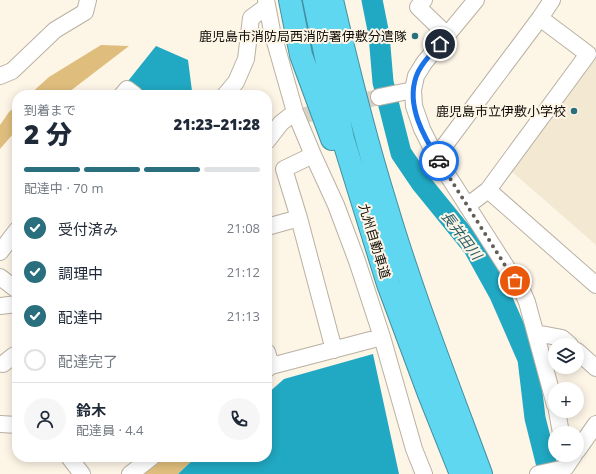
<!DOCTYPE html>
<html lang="ja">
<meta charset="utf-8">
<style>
:root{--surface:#fff;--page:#f6f6f7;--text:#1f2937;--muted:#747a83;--line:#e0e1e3;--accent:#296f7e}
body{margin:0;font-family:"Open Sans","Noto Sans JP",sans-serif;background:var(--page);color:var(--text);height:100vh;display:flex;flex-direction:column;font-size:15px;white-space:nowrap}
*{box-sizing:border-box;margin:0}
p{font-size:13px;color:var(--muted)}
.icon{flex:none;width:22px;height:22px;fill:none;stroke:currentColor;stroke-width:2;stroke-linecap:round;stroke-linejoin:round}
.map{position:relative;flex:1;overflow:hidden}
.panel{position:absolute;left:12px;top:90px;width:260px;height:372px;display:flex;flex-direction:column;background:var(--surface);border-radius:16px;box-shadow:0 2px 10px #0003}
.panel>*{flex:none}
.fabs{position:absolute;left:548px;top:338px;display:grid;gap:8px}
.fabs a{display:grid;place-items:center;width:36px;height:36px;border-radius:50%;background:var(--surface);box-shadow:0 2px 10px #0003;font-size:20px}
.pin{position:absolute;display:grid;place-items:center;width:34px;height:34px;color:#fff;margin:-17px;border:2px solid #fff;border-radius:50%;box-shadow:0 1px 4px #0007}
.courier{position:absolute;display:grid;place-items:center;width:40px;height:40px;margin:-20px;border:3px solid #1a73e8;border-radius:50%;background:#fff;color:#222;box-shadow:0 1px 5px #0007}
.head em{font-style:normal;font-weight:800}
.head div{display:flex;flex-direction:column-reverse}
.head{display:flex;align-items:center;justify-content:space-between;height:68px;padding:0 12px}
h1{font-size:26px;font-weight:800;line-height:30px}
.bar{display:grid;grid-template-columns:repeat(4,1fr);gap:6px 4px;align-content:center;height:48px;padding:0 12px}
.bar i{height:5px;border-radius:3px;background:var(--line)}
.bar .on{background:var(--accent)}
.bar p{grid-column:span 4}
.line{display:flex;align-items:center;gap:10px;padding:0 12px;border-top:1px solid var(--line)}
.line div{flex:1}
.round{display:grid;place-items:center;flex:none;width:42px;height:42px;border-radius:21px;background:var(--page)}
ol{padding:0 12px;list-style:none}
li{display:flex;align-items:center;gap:12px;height:44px}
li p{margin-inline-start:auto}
li .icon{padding:4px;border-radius:50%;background:var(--accent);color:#fff;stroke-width:4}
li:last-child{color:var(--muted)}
li i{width:22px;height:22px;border:2px solid var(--line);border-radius:50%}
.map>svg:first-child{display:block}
.built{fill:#f3e8d2}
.green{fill:#dfbe7d}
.water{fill:#21a8c2}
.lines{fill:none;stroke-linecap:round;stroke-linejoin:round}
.river{stroke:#21a8c2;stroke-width:21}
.minor-tunnel{stroke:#d9d2c5;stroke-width:16;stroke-dasharray:16 8;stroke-linecap:butt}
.minor-casing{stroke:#b9b1a3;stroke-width:18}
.highway-casing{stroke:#4390a0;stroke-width:24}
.minor{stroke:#fff;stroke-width:16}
.highway{stroke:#5fd7f1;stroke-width:22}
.done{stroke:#635e56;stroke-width:4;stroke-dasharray:0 7.2}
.route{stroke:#1a73e8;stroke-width:5}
.poi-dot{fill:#296f7e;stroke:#fdf5e6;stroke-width:1.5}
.labels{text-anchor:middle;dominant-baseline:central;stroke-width:4;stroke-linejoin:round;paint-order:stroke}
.poi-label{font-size:13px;fill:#100d09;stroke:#fdf5e6;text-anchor:end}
.street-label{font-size:13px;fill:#100d09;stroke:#fdf5e6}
.water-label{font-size:14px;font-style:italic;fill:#285b66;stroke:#fdf5e6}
</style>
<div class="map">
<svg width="596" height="474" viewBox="0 0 596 474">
<rect width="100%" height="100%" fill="#fdf5e6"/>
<path class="built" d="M596,52V245L509,169Z"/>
<path class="green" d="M101,45L129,46L65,95H29L49,77Z
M17,105V131L13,134L0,149V125L9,112Z
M165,457H196L178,474H144Z"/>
<path class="water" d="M156,46L188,60L192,91L206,93L205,95H146L128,81Z
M373,354L399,474H178L196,457H267V394L284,379Z"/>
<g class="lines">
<path class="river" d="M372,0L379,35L383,82L401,153L422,184L474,248L500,295L528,359L535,418L549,474"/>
<path class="minor-tunnel" d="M297,117L379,97"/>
<g class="minor-casing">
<path id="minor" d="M266,0L272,31L295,112L313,155L336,205L357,261L382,337L414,449L424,474
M424,0L418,7L447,35
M476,0L424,63L416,76L413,90L414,106L422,129L436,157L523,293L527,302L555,405
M0,76L12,71L55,30L85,12L88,0
M122,95L127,89L135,95
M225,95L236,82L246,59L251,18L267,6
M379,97L413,90
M267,141L281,123L295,112
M313,155L284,169L299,218L334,350
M436,157L540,18L552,0
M488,190L596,285
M467,206L488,190L588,54L540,18
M267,227L299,218
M0,252L17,230
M0,277L17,290
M0,306L17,304
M536,333L562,338L570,345
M577,351L596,368
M267,352L271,366
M3,364L13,356L17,354
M267,369L271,366L382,337
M557,411L561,433
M0,424L17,425
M577,451L596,424
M69,457L82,474
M130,474L152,457
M538,474L561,469L566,467L574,455"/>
</g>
<g class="highway-casing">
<path id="highway" d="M290,0L301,55L332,139
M314,0L343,139L388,284L429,394L461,474
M332,0C348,69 365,138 386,205C413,296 448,385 481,474"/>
</g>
<use href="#minor" class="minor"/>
<use href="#highway" class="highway"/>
</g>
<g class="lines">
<path class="done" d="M439,161L515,281"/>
<path class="route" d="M439,161C424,137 406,106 416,77C420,65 431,54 440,44"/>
</g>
<g class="poi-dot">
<circle cx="415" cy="36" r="4"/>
<circle cx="574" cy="111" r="4"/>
</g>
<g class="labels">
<g class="poi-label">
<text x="407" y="36">鹿児島市消防局西消防署伊敷分遣隊</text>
<text x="566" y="111">鹿児島市立伊敷小学校</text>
</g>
<g class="street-label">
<text transform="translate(375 241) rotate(73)">九州自動車道</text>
</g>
<g class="water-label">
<text transform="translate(462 235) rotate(53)">長井田川</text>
</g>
</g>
</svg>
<div class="fabs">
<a><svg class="icon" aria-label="layers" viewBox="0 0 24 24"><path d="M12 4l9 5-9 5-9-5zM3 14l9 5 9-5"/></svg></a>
<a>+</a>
<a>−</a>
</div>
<div class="pin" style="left:515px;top:281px;background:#ea580c"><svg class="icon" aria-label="bag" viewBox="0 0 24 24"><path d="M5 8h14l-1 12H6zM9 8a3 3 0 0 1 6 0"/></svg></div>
<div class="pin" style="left:440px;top:44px;background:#1f2937"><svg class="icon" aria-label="home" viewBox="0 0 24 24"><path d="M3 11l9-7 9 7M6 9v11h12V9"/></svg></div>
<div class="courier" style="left:439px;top:161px"><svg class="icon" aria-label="car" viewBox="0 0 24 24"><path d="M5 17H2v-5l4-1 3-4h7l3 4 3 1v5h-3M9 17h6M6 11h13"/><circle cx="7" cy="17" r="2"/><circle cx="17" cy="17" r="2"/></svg></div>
<section class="panel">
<div class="head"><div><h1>2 分</h1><p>到着まで</p></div><em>21:23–21:28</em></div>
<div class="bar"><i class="on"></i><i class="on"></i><i class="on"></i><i></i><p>配達中 · 70 m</p></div>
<ol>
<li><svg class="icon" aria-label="check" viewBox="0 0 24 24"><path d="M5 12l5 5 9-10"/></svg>受付済み<p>21:08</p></li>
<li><svg class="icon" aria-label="check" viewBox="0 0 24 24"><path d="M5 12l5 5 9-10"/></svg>調理中<p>21:12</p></li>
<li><svg class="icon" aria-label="check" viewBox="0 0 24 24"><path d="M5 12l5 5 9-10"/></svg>配達中<p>21:13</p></li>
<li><i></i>配達完了</li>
</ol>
<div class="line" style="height:72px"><a class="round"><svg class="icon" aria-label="person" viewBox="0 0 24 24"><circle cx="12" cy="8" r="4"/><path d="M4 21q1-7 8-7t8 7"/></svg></a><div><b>鈴木</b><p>配達員 · 4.4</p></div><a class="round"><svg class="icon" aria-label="phone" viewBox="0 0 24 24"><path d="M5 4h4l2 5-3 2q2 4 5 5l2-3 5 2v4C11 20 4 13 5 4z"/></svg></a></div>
</section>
</div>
